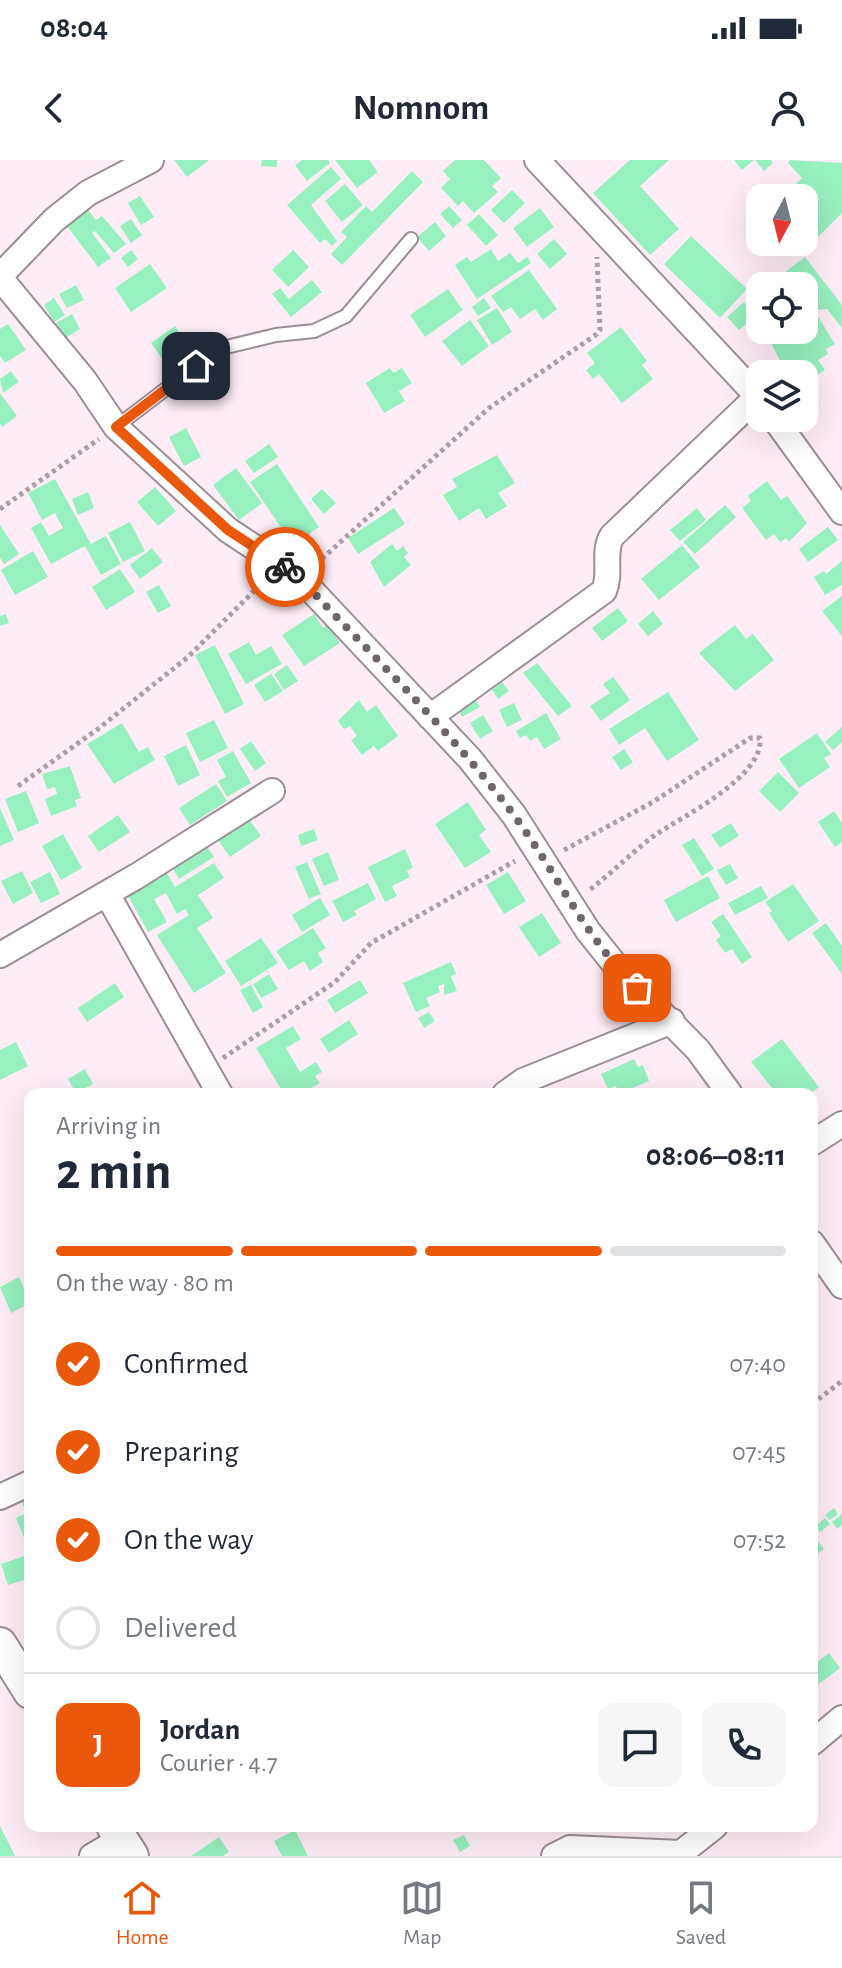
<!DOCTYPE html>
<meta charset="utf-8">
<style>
:root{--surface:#fff;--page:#f6f6f7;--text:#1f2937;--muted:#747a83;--line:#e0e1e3;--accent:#ea580c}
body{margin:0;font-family:"Alegreya Sans",sans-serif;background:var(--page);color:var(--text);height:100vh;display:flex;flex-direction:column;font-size:30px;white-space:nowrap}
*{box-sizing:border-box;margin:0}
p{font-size:26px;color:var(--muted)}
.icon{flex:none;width:44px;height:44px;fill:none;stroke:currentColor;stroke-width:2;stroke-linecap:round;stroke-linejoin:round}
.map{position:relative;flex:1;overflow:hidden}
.side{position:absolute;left:24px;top:928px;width:794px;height:744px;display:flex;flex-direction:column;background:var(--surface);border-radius:16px;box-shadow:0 8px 32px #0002}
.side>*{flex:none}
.needle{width:52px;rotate:187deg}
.controls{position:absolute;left:746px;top:24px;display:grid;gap:16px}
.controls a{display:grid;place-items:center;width:72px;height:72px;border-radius:16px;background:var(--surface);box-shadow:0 8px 32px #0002;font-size:40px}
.pin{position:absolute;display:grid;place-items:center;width:68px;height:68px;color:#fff;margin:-34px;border-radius:16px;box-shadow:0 4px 12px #0006}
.courier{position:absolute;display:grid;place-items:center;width:80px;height:80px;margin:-40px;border:6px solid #ea580c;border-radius:50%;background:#fff;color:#222;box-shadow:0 2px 10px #0007}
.summary em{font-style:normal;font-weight:600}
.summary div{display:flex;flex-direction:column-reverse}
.summary{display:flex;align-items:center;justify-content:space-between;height:136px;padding:0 32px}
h1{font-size:52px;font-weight:600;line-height:60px}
.bar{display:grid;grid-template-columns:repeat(4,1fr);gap:12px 8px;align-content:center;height:96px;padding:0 32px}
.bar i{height:10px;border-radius:6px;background:var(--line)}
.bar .active{background:var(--accent)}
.bar p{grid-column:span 4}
.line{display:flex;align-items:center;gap:20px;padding:0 32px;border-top:2px solid var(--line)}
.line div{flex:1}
.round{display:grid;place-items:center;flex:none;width:84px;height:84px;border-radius:16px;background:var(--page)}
ol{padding:0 32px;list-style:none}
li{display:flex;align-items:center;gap:24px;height:88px}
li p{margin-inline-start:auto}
li .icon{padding:8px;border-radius:50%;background:var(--accent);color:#fff;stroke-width:4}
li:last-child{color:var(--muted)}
li i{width:44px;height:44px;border:4px solid var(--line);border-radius:50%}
.status{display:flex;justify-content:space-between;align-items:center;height:56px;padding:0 40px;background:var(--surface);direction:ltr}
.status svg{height:22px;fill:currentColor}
header{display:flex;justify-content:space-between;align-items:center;height:104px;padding:0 32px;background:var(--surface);font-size:36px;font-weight:600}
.tab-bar{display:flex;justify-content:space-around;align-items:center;height:112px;border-top:2px solid var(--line);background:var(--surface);font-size:22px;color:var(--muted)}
.tab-bar a{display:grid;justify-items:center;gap:4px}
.tab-bar .active{color:var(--accent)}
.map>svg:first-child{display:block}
.building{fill:#97f0bf}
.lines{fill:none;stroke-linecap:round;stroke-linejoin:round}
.lane-casing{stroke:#9d8d96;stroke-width:16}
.street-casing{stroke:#9d8d96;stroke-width:28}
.secondary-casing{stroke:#9d8d96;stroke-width:36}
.path{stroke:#ab9ea5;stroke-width:5;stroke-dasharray:4 4;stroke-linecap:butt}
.lane{stroke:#fff;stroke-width:12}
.street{stroke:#fff;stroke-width:24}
.secondary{stroke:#fff;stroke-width:32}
.done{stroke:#6f656a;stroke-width:8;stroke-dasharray:0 14.4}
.route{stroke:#ea580c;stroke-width:10}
</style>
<div class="status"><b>08:04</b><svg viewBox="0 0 49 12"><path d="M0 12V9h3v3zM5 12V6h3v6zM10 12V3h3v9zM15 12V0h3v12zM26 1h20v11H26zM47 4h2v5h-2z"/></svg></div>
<header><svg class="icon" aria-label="back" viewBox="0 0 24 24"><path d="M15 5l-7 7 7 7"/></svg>Nomnom<svg class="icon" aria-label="person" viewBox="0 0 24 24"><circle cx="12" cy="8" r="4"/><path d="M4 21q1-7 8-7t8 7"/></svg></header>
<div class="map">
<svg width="842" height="1696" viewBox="0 0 842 1696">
<rect width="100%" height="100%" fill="#feedf6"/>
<path class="building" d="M174,0H209L187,17Z
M262,0H277V7L261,6Z
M302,0H328L330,3L307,21L295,5Z
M335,0H369L378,12L357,28Z
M455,0H484L501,18L492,26L498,32L474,53L463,41L458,46L441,28L450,19L443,11Z
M630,0H669L640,26L679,69L650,95L593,33Z
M734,0H754L742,10Z
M755,0H771L773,3L764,11Z
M790,0L842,3V53L809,86L804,81V38H782L802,18L788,3Z
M331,7L341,19L311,45L337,81L332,86L325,79L320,83L287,45Z
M412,11L423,22L342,105L331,94L347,77L341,72L366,46L372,52Z
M345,24L363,45L342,62L325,41Z
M512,30L525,43L504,63L491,50Z
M140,36L154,57L141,65L128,43Z
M449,46L462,60L453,68L440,54Z
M540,48L554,67L527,87L513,68Z
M87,49L96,60L102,56L126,84L114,93L95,71L92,73L111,98L98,107L67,66Z
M479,54L498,75L486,86L467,65Z
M131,59L142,75L131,83L120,66Z
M435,62L446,76L429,91L417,77Z
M691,76L747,129L720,158L664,104Z
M554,79L567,94L550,109L537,94Z
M491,89L498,101L510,93L518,103L527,97L531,103L477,139L455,105L467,97L471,102Z
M131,90L138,99L128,107L121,98Z
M293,90L309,107L288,127L272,110Z
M805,97L842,145V168L827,149L817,150L804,134L808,129L800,119L791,126H767Z
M150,104L167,128L131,152L115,128Z
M529,110L557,149L543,160L535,149L520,159L511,147L503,152L491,136Z
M312,120L322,132L291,157L272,134L280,128L289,139Z
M76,125L84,140L67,148L59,134Z
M448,129L463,150L425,177L410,155Z
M54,138L65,155L54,162L44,145Z
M484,138L491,148L478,156L472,147Z
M744,142L756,156L739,170L727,157Z
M497,148L512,172L492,185L477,160Z
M72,154L80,169L65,178L56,163Z
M817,155L835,184L826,189L828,194L818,200L825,210L808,221L804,214H787L768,177L779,170H804V163Z
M470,160L489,186L462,206L442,181Z
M8,164L26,190L5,203L0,196V169Z
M175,166L190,188L166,204L151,183Z
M621,167L647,201L642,205L653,219L622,243L599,214L593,219L586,210L595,203L587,193Z
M390,208L393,213L402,208L412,223L399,231L405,241L384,253L366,223Z
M11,211L19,222L3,233L0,219Z
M0,233L17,256L2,267L0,263Z
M186,268L201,297L184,306L169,277Z
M269,284L278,297L254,313L245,301Z
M497,295L515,323L498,333L507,346L486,359L479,348L459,361L443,335L457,327L452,319Z
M277,304L319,367L293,385L250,322Z
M236,308L262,343L239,360L213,325Z
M55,319L91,384L106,376L121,404L101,415L85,386L51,404L31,368L41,362L49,376L63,368L55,353L42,360L28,333Z
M767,321L781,340L787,336L807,363L789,382L786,378L780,382L774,374L766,380L742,348L751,341L748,336Z
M155,327L176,351L158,366L137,342Z
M322,329L336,343L324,354L311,339Z
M88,332L94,348L78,355L72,339Z
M725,345L736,357L695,394L683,382Z
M394,348L405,364L358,394L348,378Z
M697,348L706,360L680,381L670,370Z
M130,362L145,391L123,402L108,373Z
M0,365L19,394L4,404L0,398Z
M828,367L838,380L808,402L799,389Z
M392,384L397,391L403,386L408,393L404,397L411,405L384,427L370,402Z
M682,385L700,407L659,440L641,419Z
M152,388L163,402L140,419L130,405Z
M33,391L48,417L15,435L1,410Z
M842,401V425L825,435L814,417L824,411L826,414Z
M120,409L135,432L106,450L92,427Z
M159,425L171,446L158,453L146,432Z
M842,436V476L822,451Z
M618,448L628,461L602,481L592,468Z
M653,451L663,464L648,476L638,464Z
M6,454L9,463L0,466V456Z
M314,454L323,468L328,464L340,483L304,506L282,475Z
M735,465L746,479L753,474L774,500L735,531L699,493Z
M249,482L256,495L271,486L282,504L246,524L228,494Z
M215,485L244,544L225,554L195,495Z
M537,503L572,546L558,556L523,513Z
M287,505L298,521L284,530L274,514Z
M271,514L283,531L265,542L254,525Z
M613,517L630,540L601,561L590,546L610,533L603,524Z
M502,522L509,531L498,539L492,530Z
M668,532L699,580L667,601L645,568L619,585L609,569Z
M473,536L480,547L462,557L456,545Z
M359,540L367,552L376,545L398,576L378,591L374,586L362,595L351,580L357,576L350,566L344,569L338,561Z
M514,543L522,560L507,567L499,550Z
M546,553L561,579L544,589L537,577L530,581L526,575L520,578L516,571Z
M483,555L493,571L480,579L470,563Z
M214,560L228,588L200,602L186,573Z
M122,563L139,592L148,587L155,600L114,624L87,584Z
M842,567V582L833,590L825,582Z
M817,573L831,594L824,598L830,607L799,628L779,599Z
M251,581L266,603L255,611L240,589Z
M186,585L200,615L178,626L164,596Z
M624,589L633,602L621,610L612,597Z
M233,591L251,623L227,637L218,621L226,617L217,600Z
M70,606L81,638L75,640L77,646L51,656L45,639L57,634L55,627L47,629L42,614Z
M778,612L799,633L780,652L759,631Z
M216,624L227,641L190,665L179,648Z
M26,631L39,663L18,672L5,639Z
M468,642L486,670L479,675L491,692L465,708L435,664Z
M0,648L14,680L0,686Z
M834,651L842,663V682L835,687L818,662Z
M118,655L130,672L99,692L88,676Z
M246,655L261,676L230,697L215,676Z
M731,663L739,676L720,688L711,675Z
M314,669L318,680L301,686L298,675Z
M63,674L82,708L61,720L42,686Z
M694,678L714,709L702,716L682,685Z
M204,682L214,697L179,719L170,704Z
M405,689L413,707L407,711L410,717L392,726L397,736L385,742L368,707Z
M328,692L339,720L324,726L312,699Z
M307,702L321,734L309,739L295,707Z
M214,703L224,718L198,735L213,758L197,768L226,813L194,833L157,775L189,755L185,749L177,754L166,733L154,739L167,762L148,772L126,732L166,711L175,727Z
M730,704L738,718L726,725L717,710Z
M22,711L33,733L13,744L1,721Z
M50,712L60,734L41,743L30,722Z
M508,712L526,741L504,754L486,725Z
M708,716L720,738L676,762L664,740Z
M368,723L376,739L354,751L357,755L343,762L332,741Z
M793,724L819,761L788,782L769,753L772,751L765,742Z
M761,726L768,738L735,755L728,743Z
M320,738L330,755L302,772L292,755Z
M542,753L561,783L539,797L519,767Z
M723,754L752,797L742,804L732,789L725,793L716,780L721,776L711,762Z
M826,763L842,786V814L812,773Z
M313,768L326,788L318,793L323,802L310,811L304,801L289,810L276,791Z
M261,778L278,803L241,826L225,801Z
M451,802L456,814L451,816L457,831L444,835V824L438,826L440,832L426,838L430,846L416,852L403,823Z
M269,814L278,829L261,838L253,824Z
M360,820L368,833L335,853L327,840Z
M115,823L124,837L87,862L78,848Z
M251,825L263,847L253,853L240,830Z
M429,852L435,861L424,868L418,858Z
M349,860L358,874L329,893L320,879Z
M293,866L301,879L286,888L300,912L316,902L322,912L315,916L320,923L301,934L293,930L284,934L256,888Z
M782,879L819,927L810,934H777L751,902Z
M16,882L28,906L0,920V890Z
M634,899L638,907L643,905L649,921L619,934L616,926L608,929L601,914Z
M85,909L93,924L76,933L68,919Z
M19,1117L30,1143L11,1153L0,1127Z
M30,1327V1383L27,1385L16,1358L27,1353L17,1334Z
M834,1348L838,1354L830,1360L825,1355Z
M842,1354V1365L837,1369L832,1362Z
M825,1358L830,1364L820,1372L816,1366Z
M817,1380L824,1389L815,1396L812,1384Z
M30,1394V1418L8,1425L1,1404Z
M829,1493L840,1508L812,1529V1506Z
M0,1666L15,1696H0Z
M295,1670L308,1696H282L274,1681Z
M464,1675L470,1686L460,1692L453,1680Z
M219,1677L229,1692L223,1696H191Z"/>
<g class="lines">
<g class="lane-casing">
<path id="lane" d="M116,267L218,189L276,175L314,171L346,156L411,79"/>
</g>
<g class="street-casing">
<path id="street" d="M537,0L760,239
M0,116L54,60L88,33L151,0
M0,118L85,221L116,267L228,370L299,417L470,599L514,655L588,771L620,811L698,890L730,934
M774,258L842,352
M430,557L604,431C612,413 602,392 612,376L758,236
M107,734L220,934
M0,795L137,716L272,631
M505,934L523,921L672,861
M812,983L842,964
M812,1083L842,1126
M0,1337L30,1323
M812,1583L842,1558
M92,1696L121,1679
M554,1696L570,1688L681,1693L715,1666"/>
</g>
<g class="secondary-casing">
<path id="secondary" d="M0,1484L30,1532
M113,1666L132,1696"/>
</g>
<path class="path" d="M0,349L99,279
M316,404L489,248L597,174L600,170L597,97
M18,626L98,569L188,497L263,422
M564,690L653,642L750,578H760C764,617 683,656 655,675C632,692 611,714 588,731
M223,898L335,822L371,783L515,701
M812,1244L842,1221"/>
<use href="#lane" class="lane"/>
<use href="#street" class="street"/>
<use href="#secondary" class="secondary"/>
</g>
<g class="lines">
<path class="done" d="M285,407L299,417C371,495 449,569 513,654C556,711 585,778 637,828"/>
<path class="route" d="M196,206L116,267L228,370L285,407"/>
</g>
</svg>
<div class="controls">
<a><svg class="needle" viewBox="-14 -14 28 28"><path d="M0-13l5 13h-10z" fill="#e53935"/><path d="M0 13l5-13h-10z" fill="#747a83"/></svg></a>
<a><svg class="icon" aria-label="locate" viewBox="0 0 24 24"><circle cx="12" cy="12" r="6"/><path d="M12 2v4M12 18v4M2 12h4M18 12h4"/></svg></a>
<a><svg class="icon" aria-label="layers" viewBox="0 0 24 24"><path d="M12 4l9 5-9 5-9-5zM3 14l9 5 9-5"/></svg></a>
</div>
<div class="pin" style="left:637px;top:828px;background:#ea580c"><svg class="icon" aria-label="bag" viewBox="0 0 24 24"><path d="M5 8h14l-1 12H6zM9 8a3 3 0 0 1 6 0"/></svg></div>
<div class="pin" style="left:196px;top:206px;background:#1f2937"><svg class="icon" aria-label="home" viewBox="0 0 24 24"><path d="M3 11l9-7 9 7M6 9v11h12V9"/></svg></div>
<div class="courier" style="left:285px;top:407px"><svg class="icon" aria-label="bike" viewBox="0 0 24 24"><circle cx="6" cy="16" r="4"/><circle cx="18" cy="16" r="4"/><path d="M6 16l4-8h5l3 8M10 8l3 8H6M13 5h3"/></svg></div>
<section class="side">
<div class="summary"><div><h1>2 min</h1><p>Arriving in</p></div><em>08:06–08:11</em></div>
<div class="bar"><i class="active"></i><i class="active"></i><i class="active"></i><i></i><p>On the way · 80 m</p></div>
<ol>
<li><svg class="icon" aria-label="check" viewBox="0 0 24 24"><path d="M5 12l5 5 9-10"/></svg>Confirmed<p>07:40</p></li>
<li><svg class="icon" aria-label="check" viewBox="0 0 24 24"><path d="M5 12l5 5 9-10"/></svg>Preparing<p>07:45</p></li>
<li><svg class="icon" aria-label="check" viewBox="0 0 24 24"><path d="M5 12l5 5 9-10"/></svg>On the way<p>07:52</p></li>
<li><i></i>Delivered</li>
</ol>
<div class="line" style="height:144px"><b class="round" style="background:var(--accent);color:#fff">J</b><div><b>Jordan</b><p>Courier · 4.7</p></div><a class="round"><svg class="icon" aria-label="chat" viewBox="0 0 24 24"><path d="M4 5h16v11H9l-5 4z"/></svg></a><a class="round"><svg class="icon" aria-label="phone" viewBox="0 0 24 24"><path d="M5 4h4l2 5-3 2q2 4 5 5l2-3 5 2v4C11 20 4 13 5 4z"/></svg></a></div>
</section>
</div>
<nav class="tab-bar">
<a class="active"><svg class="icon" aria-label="home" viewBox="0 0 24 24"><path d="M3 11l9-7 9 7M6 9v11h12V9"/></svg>Home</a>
<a><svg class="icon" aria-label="map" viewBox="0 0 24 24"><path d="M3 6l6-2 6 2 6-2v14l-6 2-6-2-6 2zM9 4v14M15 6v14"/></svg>Map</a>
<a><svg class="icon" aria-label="saved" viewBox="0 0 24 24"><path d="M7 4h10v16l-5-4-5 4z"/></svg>Saved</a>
</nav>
